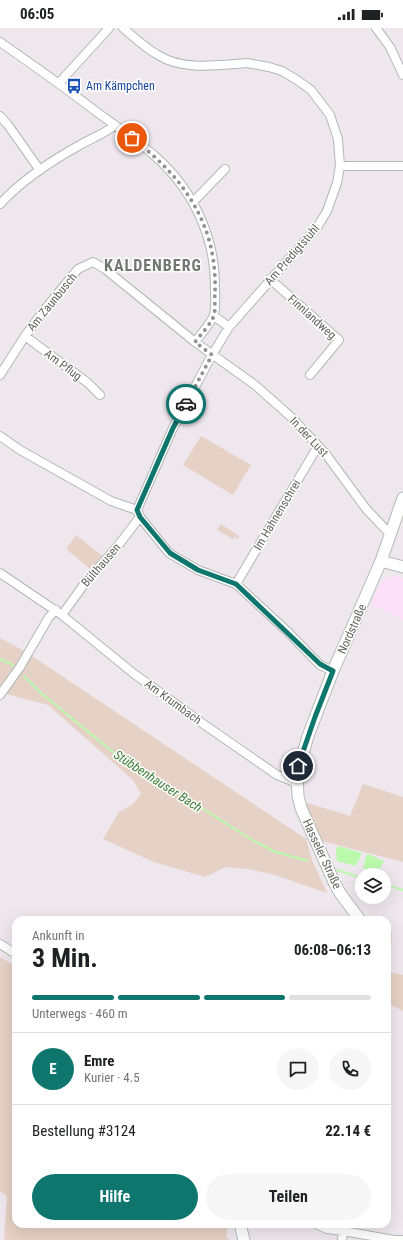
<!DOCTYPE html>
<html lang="de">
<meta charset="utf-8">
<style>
:root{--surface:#fff;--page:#f6f6f6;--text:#202124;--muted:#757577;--line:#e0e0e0;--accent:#0f766e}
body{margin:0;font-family:"Roboto Condensed",sans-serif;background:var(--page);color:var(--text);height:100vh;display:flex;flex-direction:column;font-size:15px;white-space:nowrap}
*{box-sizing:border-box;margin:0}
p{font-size:13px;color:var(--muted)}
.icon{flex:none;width:22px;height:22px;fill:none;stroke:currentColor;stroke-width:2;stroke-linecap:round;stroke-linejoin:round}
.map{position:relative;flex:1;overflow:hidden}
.drawer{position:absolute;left:12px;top:888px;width:379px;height:312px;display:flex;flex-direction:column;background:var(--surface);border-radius:12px;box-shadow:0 4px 16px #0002}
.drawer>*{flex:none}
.controls{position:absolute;left:355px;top:840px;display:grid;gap:8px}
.controls a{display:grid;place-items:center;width:36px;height:36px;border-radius:50%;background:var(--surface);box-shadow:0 4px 16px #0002;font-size:20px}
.pin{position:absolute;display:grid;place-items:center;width:34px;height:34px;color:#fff;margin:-17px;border:2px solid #fff;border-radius:50%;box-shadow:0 1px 4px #0007}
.courier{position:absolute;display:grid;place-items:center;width:40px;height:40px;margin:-20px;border:3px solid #0f766e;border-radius:50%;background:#fff;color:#222;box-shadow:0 1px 5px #0007}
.summary em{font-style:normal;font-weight:700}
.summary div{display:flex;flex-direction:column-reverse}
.summary{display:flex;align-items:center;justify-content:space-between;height:68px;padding:0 20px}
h1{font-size:26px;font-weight:700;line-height:30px}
.bar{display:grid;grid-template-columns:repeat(4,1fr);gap:6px 4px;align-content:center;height:48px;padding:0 20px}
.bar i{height:5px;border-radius:3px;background:var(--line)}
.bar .active{background:var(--accent)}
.bar p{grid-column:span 4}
.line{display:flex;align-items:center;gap:10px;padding:0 20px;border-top:1px solid var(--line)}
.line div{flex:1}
.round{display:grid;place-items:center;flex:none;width:42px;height:42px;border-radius:21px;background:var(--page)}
.primary-button{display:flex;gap:8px;margin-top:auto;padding:8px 20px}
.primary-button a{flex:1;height:46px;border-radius:24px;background:var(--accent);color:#fff;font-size:16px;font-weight:700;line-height:46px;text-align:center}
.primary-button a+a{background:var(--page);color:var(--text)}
.status{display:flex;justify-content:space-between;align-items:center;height:28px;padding:0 20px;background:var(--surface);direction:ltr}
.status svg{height:11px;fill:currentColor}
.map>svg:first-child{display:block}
.commercial{fill:#fcdff8}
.green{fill:#e5d1c5}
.water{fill:#bbf9ad}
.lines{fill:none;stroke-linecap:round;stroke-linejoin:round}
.stream{stroke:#bbf9ad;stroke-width:2}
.street-casing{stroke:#b2b8b2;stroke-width:10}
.secondary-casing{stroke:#b3bab3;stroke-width:13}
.street{stroke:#fff;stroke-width:8}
.secondary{stroke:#fff;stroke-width:11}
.done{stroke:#919390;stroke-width:4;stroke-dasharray:0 7.2}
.route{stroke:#0f766e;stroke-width:5}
.labels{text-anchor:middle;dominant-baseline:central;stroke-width:3;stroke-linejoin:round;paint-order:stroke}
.transit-label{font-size:12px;fill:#164399;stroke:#fff;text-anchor:start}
.street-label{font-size:12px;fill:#5f665e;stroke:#fff}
.water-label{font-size:13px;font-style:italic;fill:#42803a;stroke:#fff}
.district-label{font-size:16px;font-weight:bold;letter-spacing:1px;fill:#70786f;stroke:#fff}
</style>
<div class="status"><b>06:05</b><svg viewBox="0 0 49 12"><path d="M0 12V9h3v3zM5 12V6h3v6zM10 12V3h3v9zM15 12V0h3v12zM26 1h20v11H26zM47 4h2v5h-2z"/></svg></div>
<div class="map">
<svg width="403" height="1212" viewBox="0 0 403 1212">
<rect width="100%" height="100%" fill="#efe7ee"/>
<path class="commercial" d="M392,548L403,550V592L371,576L379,558L382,553Z"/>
<path class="green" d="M201,408L251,437L233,467L183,437Z
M221,496L239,508L238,511L235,509L233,511L217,502Z
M76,507L105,530L93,543L66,521Z
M0,610L24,623L0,662Z
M32,628L306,811L312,832L327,865L275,847L248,841L226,839L205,849L154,834L103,811L119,784L132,777L141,766L133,752L48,677L3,665Z
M363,756L403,769V834L322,813L304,774L350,788Z
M392,905L390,944L403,947V983L387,975V906Z
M0,929L16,939V1196H228L226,1207L229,1212H6L4,1210L7,1168L0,1163Z"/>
<path class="water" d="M338,818L362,825L356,838L337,833L336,822Z
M368,826L384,833L377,845L363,840L366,828Z"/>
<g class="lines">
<path class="stream" d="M0,631L13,637
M24,648L42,666L129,737L208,784L249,810L273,823L308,833
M337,842L362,850
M384,856L403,862"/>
<g class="street-casing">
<path id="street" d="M123,0C134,9 145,20 158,27C183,43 218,37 247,35L269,39L282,43L297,52L311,62L330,87L338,111L340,138L337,155L327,183L318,198L229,299L212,327L173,400L137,482
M376,0L390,19L403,47
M0,14C33,37 66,60 98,85C118,99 138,113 156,129C192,161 215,208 215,257C215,266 216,278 214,287C212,293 199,309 195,314
M59,55L109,0
M0,88L8,97L39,141
M340,138H403
M193,174L225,141
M0,176C23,151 51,133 80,117C92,110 104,106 115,97
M270,251L339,312L310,347
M214,288L229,299
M25,308L88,355L100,367
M0,347L25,308L45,281L78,241L93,234L105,241L195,314L255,357L290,388L325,425L367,482L390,506
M0,408L20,422L111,473L137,482
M137,482L140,489L169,525L198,542L236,556L288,604L320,637L333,643
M0,545L62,587L133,645L199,693L277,747L297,755
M236,556L318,418
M62,587L85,555L117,519L140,489
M0,667L20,639L49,589L56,582
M0,916L16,926
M316,1196L327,1201L343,1203L342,1212
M344,1196L343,1203L394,1212H403"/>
</g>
<g class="secondary-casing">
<path id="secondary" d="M381,533L403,539
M360,892L340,865L334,854L301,780L298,768L297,747L308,708L333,643L381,533L403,470
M240,1196L244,1212"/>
</g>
<use href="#street" class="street"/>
<use href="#secondary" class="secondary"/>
</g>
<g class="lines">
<path class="done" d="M132,110C183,149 217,195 215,263C214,270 216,280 214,287C213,293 199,309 195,314L212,327L186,376"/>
<path class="route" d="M186,376L173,400L137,482L140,489L170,525L198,542L236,556L320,636L333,643L315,689L298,738"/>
</g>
<defs>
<g id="bus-bare" transform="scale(1.2)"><path d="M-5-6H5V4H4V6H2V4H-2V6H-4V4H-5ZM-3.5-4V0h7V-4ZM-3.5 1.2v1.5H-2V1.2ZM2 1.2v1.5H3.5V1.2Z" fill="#1a4fb4" stroke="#fff" stroke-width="2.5" paint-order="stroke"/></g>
</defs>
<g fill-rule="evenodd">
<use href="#bus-bare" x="74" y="58"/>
</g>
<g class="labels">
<g class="transit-label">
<text x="86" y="58">Am Kämpchen</text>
</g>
<g class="street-label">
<text transform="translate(292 227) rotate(-49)">Am Predigtstuhl</text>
<text transform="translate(52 274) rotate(-51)">Am Zaunbusch</text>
<text transform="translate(312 289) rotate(42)">Finnlandweg</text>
<text transform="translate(63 337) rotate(37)">Am Pflug</text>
<text transform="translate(309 409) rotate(47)">In der Lust</text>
<text transform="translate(277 487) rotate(-59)">Im Hahnenschrei</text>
<text transform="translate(101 537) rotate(-49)">Bülthausen</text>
<text transform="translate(352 601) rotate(-66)">Nordstraße</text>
<text transform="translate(173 674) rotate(36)">Am Krumbach</text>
<text transform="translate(322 826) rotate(65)">Hasseler Straße</text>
</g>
<g class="water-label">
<text transform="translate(158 753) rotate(33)">Stübbenhauser Bach</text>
</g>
<g class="district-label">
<text x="153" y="237">KALDENBERG</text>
</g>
</g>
</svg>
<div class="controls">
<a><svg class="icon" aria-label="layers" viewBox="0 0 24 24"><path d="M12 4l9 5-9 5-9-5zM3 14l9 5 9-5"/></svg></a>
</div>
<div class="pin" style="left:132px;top:110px;background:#ea580c"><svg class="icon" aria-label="bag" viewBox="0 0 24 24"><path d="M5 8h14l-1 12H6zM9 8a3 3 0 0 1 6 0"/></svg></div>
<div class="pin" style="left:298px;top:738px;background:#1f2937"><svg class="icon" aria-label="home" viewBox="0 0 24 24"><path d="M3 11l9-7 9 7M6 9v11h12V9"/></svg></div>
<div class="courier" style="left:186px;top:376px"><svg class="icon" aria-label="car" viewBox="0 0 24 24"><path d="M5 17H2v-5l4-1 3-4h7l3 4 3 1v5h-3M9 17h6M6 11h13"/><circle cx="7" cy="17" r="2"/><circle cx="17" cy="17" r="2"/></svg></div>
<section class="drawer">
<div class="summary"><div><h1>3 Min.</h1><p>Ankunft in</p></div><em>06:08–06:13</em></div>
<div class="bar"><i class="active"></i><i class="active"></i><i class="active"></i><i></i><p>Unterwegs · 460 m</p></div>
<div class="line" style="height:72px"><b class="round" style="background:var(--accent);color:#fff">E</b><div><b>Emre</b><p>Kurier · 4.5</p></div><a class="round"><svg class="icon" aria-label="chat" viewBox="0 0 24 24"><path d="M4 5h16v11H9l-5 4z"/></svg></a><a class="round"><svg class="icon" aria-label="phone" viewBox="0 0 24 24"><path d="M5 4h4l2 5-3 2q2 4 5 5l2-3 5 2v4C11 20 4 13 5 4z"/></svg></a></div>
<div class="line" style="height:52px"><div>Bestellung #3124</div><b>22.14 €</b></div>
<div class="primary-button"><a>Hilfe</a><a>Teilen</a></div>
</section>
</div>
